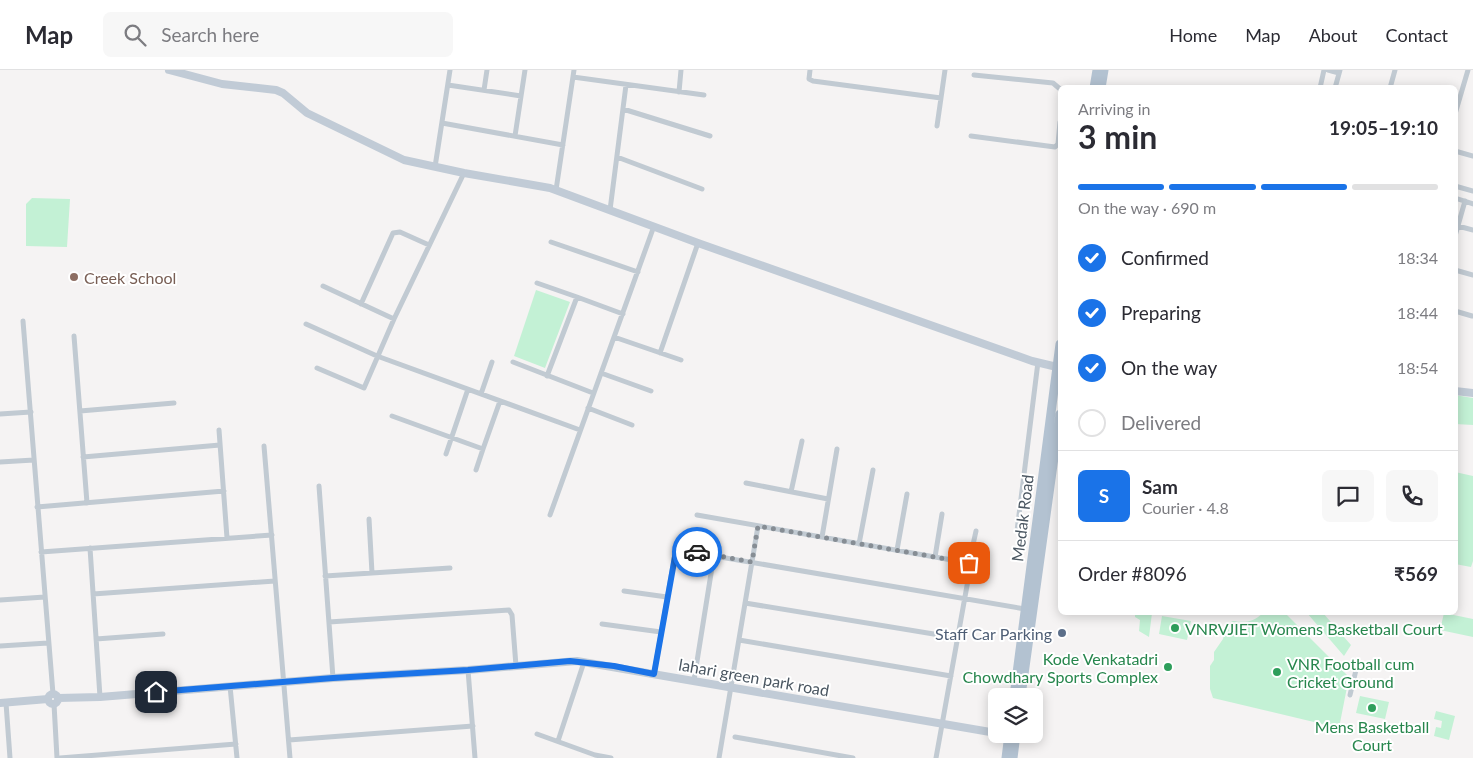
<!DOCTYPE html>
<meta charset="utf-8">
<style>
:root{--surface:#fff;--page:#f7f7f7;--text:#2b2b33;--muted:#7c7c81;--line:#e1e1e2;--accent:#1a73e8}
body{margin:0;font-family:Lato,sans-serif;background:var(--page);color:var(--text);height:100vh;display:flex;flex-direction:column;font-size:19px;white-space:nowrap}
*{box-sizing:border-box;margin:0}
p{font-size:16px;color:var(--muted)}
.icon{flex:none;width:28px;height:28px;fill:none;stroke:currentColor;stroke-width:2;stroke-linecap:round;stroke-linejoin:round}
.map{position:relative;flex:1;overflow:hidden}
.panel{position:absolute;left:1058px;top:15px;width:400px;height:530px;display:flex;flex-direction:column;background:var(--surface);border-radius:8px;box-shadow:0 2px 12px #0003}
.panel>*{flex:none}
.fabs{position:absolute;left:988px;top:618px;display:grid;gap:10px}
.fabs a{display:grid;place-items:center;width:55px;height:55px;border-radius:8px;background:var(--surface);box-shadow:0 2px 12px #0003;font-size:25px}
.pin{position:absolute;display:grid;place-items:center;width:42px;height:42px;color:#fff;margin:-21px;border-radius:10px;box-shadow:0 2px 8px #0006}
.courier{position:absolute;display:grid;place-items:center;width:50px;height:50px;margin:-25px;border:4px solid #1a73e8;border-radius:50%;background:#fff;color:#222;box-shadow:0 1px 6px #0007}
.head em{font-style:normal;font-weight:700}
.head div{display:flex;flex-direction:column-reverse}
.head{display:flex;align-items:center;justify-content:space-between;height:85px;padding:0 20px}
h1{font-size:32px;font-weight:700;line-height:38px}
.bar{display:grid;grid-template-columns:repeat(4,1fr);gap:8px 5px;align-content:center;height:60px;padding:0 20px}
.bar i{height:6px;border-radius:4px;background:var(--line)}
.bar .active{background:var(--accent)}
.bar p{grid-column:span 4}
.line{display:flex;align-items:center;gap:12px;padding:0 20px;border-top:1px solid var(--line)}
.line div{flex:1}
.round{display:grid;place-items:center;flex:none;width:52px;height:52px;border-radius:8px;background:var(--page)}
ol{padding:0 20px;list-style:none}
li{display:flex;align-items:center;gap:15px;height:55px}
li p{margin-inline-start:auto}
li .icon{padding:5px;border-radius:50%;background:var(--accent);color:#fff;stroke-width:4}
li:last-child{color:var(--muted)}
li i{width:28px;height:28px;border:2px solid var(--line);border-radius:50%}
header{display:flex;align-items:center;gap:30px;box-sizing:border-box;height:70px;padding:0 25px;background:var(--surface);border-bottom:1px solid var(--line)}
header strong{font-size:24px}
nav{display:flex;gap:28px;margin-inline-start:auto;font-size:18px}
.search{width:350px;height:45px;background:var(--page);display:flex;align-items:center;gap:12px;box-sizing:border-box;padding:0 18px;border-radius:8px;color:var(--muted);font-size:19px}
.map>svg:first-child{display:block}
.green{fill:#c3f1d5}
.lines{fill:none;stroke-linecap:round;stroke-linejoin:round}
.street{stroke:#c1cad2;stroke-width:5}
.secondary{stroke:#c1cbd6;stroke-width:8}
.primary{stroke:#b3c2d1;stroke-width:9}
.done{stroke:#868d94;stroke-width:5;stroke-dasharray:0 9}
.route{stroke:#1a73e8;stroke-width:6}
.education-dot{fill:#8d6e63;stroke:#fff;stroke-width:2}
.leisure-dot{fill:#2e9e5b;stroke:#fff;stroke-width:2}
.service-dot{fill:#5c6f8a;stroke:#fff;stroke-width:2}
.labels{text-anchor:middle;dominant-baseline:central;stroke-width:4;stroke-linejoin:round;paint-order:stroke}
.education-label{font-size:16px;fill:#785e54;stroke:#fff;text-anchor:start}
.street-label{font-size:16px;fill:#4a5661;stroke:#fff}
.leisure-label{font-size:16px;fill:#27864d;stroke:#fff;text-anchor:start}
.service-label{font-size:16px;fill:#4e5e75;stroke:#fff;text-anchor:end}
</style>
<header>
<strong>Map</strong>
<div class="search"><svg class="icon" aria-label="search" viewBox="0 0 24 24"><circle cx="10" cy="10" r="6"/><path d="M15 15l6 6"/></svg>Search here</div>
<nav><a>Home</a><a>Map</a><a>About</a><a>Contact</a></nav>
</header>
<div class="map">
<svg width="1473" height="688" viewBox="0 0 1473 688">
<rect width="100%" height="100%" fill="#f5f3f3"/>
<path class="green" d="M32,128L70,129L67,177L26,176V134Z
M536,220L570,232L545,298L514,286Z
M1455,325L1473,328V355L1455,354Z
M1455,402L1473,406V491L1471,497L1455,494Z
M1135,543H1152L1149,567L1139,561L1140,550L1135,547Z
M1263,543H1285L1349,607L1339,658L1213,628L1210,619V596L1214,590V582L1223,569L1227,554L1233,551C1246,553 1253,552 1263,543Z
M1307,543H1323L1351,575L1344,586Z
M1444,543L1473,549V567L1440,560Z
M1162,546L1191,551L1187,570L1159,564Z
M1360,626L1389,632L1385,649L1356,643Z
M1436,641L1455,646L1449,670L1434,666L1436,657L1441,658L1442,651L1434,649Z"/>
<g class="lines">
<path class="street" d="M810,0L809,9L813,11L941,28
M1328,0L1339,3
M974,5L1053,13L1060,19
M573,7L704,25
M448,15L521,26
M1320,18L1324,0
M1335,18L1340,0
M1390,18L1395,0
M484,20L487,0
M679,22L681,0
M623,39L710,66
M1455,44L1468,0
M442,53L563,75
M937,56L945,0
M515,66L525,0
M971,66L1055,77L1058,74L1060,52
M1455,81L1473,86
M617,87L702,119
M435,97L450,0
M1455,116L1473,121
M556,120L574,0
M1455,128L1473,134
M610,140L626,15
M1458,156L1473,160
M1455,166L1465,131
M551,172L638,202
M1455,200L1473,205
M537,213L577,227
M323,216L394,249
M361,234L393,163L400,162L429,175
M1455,241L1472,246
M23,251L53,624
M306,254L377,286L580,360
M74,266L87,433
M614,267L681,290
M660,283L698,173
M513,292L593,323
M317,298L364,318L394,249L464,103
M601,303L651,321
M547,306L577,227L623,244
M481,324L492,292
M588,338L632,355
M80,341L174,333
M0,344L31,342
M392,346L483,379L500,331
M219,360L227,468
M264,376L290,688
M446,384L468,319
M83,387L220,375
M0,392L34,390
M476,400L483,379
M746,413L828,429
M319,416L333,608
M791,422L802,371
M37,437L224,421
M550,445L654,156
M697,445L969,493L970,499L936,688
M369,449L372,503
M1017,461L1038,292
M822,467L837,379
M859,474L873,400
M90,478L100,627
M897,480L907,424
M41,482L272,465
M935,487L942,444
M969,493L976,461
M325,506L450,498
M624,521L667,527
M93,524L275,511
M0,530L45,527
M745,533L958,568
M329,552L509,540L512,545L516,596
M602,554L661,562
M96,569L163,564
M739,570L951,606
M0,576L48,573
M468,600L475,688
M654,604L675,484L676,481L679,480L1025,539
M694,610L714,485
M230,616L237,688
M1350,625L1356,600
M6,633L10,688
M54,634L57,688
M537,664L595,685L611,688
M735,667L853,688
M289,670L473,656
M558,671L584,592
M60,688L236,674
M719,688L758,456"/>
<path class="secondary" d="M169,0L222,14L276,20L283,23L307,43L404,90L464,103L550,118L698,173L1032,291L1057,297
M1455,321L1473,323
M48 629a5 5 0 1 1 10 0a5 5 0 1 1-10 0Z
M58,628L100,627L333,608L468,600L577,591L996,663
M0,633L48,629"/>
<path class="primary" d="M1094,18L1097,0
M1101,18L1104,0
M1014,626L1060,274
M1021,626L1060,344
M1006,688L1009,664
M1013,688L1016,664"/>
</g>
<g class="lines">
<path class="done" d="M697,482L752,492L758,456L969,493"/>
<path class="route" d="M156,622L333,608L468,600L570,591L614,596L654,604L676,481L683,480L697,482"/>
</g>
<circle class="education-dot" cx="74" cy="207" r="5"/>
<g class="leisure-dot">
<circle cx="1175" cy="558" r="5"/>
<circle cx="1168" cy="597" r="5"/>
<circle cx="1277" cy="602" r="5"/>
<circle cx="1372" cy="638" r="5"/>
</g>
<circle class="service-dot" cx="1062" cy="563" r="5"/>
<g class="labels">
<g class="education-label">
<text x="84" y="207">Creek School</text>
</g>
<g class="street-label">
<text transform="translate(1022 448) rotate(-83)">Medak Road</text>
<text transform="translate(754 607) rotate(10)">lahari green park road</text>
</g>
<g class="leisure-label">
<text x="1185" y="558">VNRVJIET Womens Basketball Court</text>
<text x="1158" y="588" text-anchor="end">Kode Venkatadri<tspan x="1158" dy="18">Chowdhary Sports Complex</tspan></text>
<text x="1287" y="593">VNR Football cum<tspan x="1287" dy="18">Cricket Ground</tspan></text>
<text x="1372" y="656" text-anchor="middle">Mens Basketball<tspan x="1372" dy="18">Court</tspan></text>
</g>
<g class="service-label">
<text x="1052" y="563">Staff Car Parking</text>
</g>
</g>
</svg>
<div class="fabs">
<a><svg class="icon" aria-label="layers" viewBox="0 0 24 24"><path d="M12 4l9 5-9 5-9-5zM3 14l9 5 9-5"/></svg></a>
</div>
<div class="pin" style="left:969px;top:493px;background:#ea580c"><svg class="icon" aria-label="bag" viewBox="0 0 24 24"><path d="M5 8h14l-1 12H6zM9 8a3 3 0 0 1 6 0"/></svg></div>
<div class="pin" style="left:156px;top:622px;background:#1f2937"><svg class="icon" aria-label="home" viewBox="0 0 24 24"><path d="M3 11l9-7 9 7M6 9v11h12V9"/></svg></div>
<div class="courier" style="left:697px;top:482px"><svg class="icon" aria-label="car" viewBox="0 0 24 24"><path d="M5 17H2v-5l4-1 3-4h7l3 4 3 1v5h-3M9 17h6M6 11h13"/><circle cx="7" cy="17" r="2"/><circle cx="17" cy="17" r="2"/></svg></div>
<section class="panel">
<div class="head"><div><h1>3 min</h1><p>Arriving in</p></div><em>19:05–19:10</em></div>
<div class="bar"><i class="active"></i><i class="active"></i><i class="active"></i><i></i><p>On the way · 690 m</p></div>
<ol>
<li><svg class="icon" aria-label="check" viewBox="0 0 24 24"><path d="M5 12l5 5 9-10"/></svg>Confirmed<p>18:34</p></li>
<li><svg class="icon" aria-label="check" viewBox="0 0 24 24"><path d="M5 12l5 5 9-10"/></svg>Preparing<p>18:44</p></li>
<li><svg class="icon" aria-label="check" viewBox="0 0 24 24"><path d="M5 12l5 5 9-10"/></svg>On the way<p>18:54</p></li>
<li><i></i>Delivered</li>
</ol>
<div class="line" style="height:90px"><b class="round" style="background:var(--accent);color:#fff">S</b><div><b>Sam</b><p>Courier · 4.8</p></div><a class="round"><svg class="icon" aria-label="chat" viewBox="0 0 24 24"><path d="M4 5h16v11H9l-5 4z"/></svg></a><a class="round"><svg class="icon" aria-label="phone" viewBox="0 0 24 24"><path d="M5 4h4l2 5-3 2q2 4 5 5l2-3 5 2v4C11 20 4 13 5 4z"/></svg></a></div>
<div class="line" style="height:65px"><div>Order #8096</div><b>₹569</b></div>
</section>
</div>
